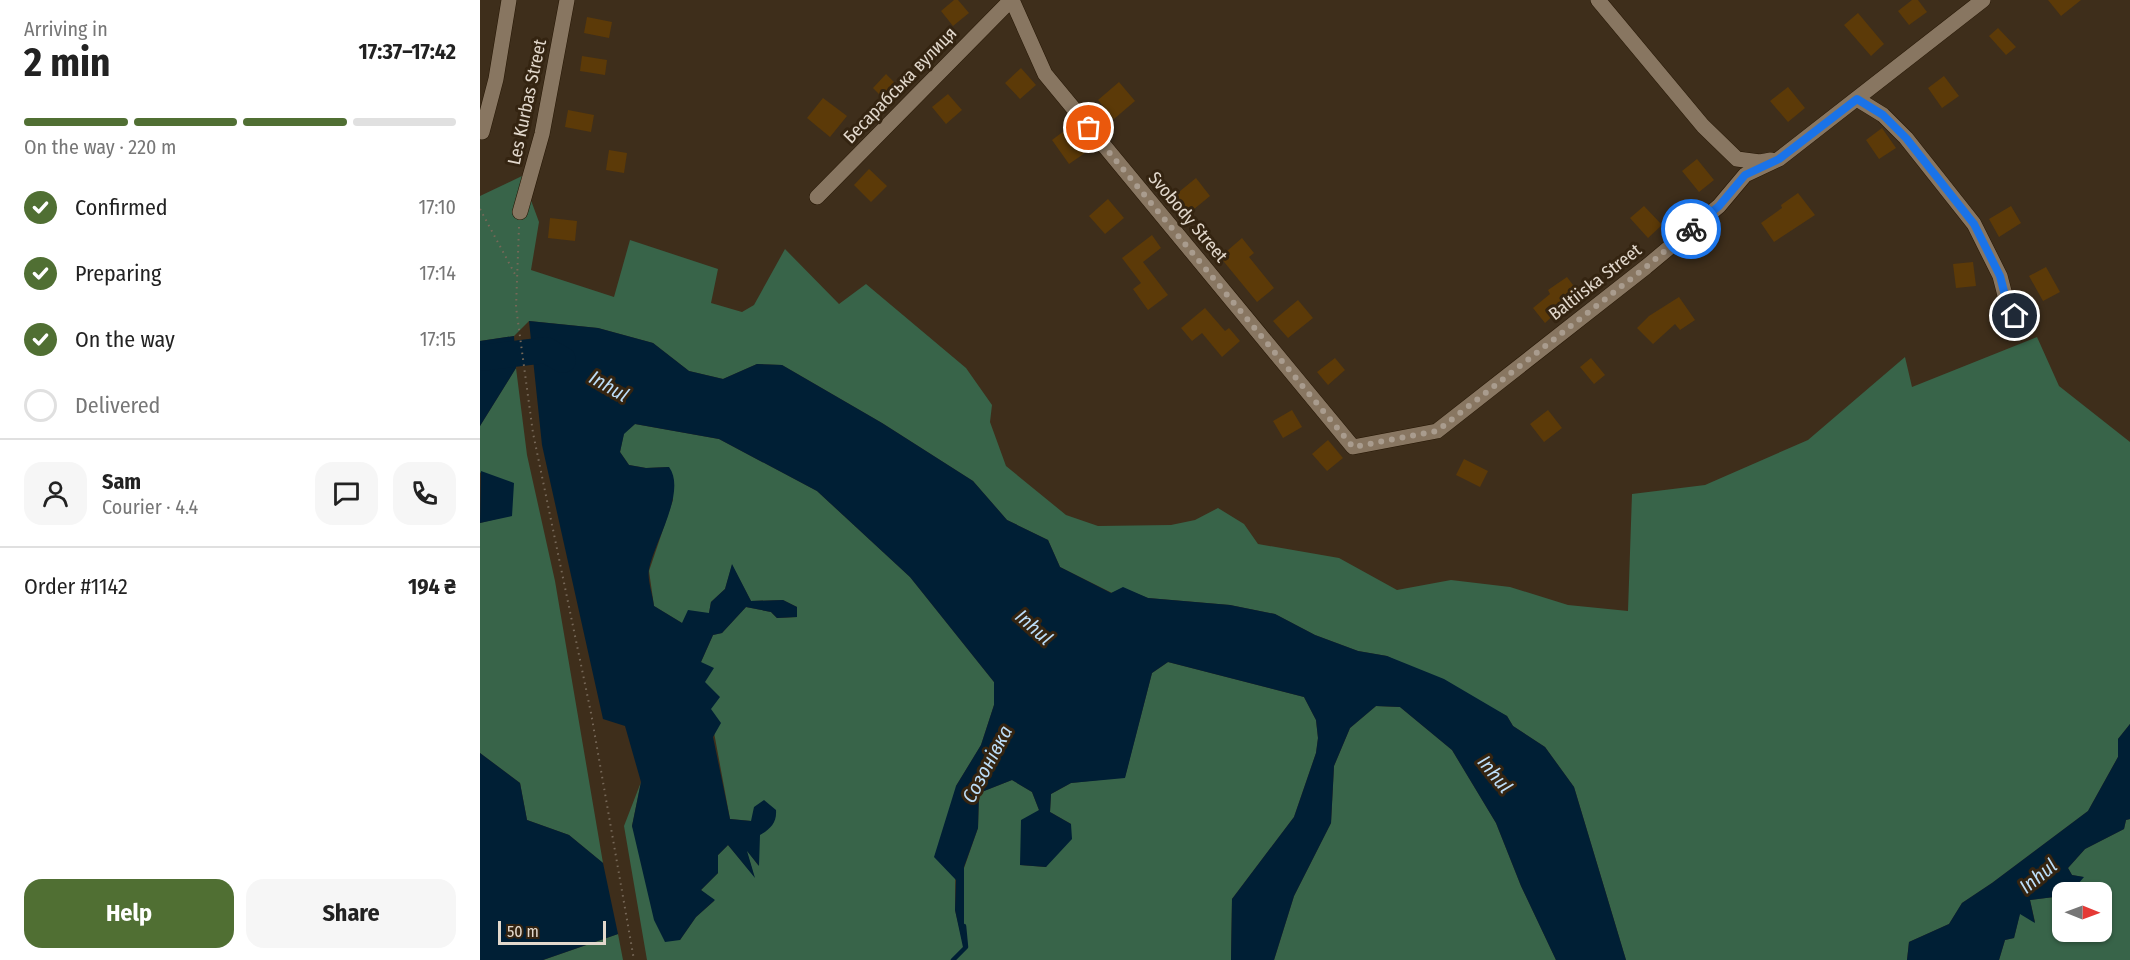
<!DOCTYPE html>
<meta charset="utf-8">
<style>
:root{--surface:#fff;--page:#f6f6f6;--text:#222;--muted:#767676;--line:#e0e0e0;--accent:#506f33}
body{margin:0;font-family:"Fira Sans Condensed",sans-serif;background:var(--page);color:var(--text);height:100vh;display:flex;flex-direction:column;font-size:22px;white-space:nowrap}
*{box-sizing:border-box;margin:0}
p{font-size:20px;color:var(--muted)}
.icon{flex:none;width:33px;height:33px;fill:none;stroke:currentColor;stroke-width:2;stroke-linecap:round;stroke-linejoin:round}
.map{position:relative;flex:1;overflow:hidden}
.panel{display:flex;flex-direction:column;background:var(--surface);width:480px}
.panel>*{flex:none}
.needle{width:39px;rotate:91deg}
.tools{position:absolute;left:1572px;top:882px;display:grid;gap:12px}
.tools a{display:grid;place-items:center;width:60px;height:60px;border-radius:12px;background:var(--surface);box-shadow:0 2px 4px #0004;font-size:30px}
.scale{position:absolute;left:18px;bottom:15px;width:108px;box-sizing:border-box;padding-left:6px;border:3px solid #e2d8cc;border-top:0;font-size:16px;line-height:21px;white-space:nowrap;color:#e2d8cc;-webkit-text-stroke:4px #342411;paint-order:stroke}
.pin{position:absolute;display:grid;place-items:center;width:51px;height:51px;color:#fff;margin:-26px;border:3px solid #fff;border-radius:50%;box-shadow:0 2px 6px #0007}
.courier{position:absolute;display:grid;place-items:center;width:60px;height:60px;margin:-30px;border:4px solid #1a73e8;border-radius:50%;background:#fff;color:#222;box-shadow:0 2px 8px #0007}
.overview em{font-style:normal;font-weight:700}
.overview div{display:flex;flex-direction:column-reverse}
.overview{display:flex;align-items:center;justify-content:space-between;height:102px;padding:0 24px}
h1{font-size:39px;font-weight:700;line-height:45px}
.bar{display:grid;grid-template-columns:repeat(4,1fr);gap:9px 6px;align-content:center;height:72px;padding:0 24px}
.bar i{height:8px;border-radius:4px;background:var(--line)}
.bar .on{background:var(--accent)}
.bar p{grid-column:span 4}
.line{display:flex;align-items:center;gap:15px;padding:0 24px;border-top:2px solid var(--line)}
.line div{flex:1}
.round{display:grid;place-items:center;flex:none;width:63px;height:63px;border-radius:18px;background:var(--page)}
ol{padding:0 24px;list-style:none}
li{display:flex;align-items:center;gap:18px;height:66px}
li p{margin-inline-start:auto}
li .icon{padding:6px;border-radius:50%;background:var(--accent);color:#fff;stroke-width:4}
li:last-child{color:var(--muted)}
li i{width:33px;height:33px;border:3px solid var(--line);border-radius:50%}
.button{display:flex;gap:12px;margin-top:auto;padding:12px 24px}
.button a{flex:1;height:69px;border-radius:18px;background:var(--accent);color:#fff;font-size:24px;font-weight:700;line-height:69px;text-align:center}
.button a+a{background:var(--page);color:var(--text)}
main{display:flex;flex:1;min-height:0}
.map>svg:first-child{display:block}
.green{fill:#386449}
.water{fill:#001f35}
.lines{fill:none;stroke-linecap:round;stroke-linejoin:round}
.stream{stroke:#001f35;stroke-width:4.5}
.river{stroke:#001f35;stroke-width:26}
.building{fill:#5c3a08}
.minor-casing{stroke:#251604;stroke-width:16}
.path{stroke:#766858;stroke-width:2;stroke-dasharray:1.5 4.5;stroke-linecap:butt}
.minor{stroke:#887661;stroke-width:15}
.done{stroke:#a99c8e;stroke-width:6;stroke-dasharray:0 10.8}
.route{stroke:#1a73e8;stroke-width:8}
.labels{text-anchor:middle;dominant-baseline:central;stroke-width:6;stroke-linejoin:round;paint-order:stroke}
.street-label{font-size:18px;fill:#e2d8cc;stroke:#342411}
.water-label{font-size:20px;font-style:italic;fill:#bcddf8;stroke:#342411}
</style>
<main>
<section class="panel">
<div class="overview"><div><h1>2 min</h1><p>Arriving in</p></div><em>17:37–17:42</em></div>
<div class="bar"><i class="on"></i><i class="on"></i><i class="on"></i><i></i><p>On the way · 220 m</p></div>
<ol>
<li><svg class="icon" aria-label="check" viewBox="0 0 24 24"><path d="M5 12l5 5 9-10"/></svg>Confirmed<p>17:10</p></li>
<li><svg class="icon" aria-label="check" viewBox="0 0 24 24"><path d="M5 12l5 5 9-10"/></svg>Preparing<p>17:14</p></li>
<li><svg class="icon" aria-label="check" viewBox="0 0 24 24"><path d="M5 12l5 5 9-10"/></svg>On the way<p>17:15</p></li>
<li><i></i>Delivered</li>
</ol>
<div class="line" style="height:108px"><a class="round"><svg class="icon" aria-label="person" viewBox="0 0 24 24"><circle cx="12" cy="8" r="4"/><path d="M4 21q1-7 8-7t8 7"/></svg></a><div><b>Sam</b><p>Courier · 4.4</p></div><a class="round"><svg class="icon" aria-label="chat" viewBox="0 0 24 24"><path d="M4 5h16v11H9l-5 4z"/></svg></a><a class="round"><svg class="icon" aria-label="phone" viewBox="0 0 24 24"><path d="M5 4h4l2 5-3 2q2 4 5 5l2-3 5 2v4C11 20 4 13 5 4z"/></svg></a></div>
<div class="line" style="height:78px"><div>Order #1142</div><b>194 ₴</b></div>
<div class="button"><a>Help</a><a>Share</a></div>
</section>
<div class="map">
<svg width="1650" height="960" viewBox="0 0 1650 960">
<rect width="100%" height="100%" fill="#3e2e1b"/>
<path class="green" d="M42,176L59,222L51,270L134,297L150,240L238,269L231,303L262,312L274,305L305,249L359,304L386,284L486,368L512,405L510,422L526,466L586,515L618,526L691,525L715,520L738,508L764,524L778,544L859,558L917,590L971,580L1030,587L1088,605L1148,611L1152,494L1225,485L1328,440L1425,357L1432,387L1557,337L1579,386L1650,442V724L1638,739V757L1608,811L1512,883L1482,903L1469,924L1429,942L1427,960H1146L1094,787L1065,747L1033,726L1027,716L907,656L878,651L835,635L795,614L750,605L668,598L643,588L632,593L580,567L568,540L527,520L493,481L402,423L302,365L277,364L243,379L209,371L173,343L118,328L49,321L34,336L0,341V196Z
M36,368L47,455L75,581L123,863L89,835L47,820L40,783L0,753V523L32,515L0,472V426Z
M155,424L239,439L337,491L430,577L514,682V705L501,745L476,786L475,910L484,948L483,871L498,828L499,793L532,780L552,792L559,810L540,865L566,867L591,824L570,812L571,794L591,783L645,777L672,673L688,662L824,697L836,720L838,738L836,753L814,817L752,899L751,960H167L144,826L161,782L152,826L200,940L216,917L234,901L221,890L238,873V855L248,845L274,876L266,849L278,865L271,821L250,819L221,662L233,635L242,633L266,607L291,612L297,618L317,617V607L303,600L271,601L252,565L245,589L231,602L229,613L202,623L174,606L169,571L193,500L189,467L166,468L149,465L140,452L144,433Z
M896,706L920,707L972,750L1016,823L1041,886L1076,960H794L814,896L851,823L854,766L870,728Z
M1650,819V960H1519L1525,940L1534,938L1540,913L1555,922L1550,900L1582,896V932H1622V892H1591L1603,877L1592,875L1588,868L1605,849L1644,829L1646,820Z
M138,934L143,960H63Z"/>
<path class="water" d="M49,321L118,328L173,343L209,371L243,379L277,364L302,365L402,423L493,481L527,520L568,540L580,567L631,593L643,587L668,598L750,605L795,614L835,635L878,651L907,656L964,679L1027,716L1033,726L1065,747L1094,787L1146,960H1076L1041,886L1016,823L972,750L920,707L896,706L870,728L854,766L851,823L814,896L794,960H751L752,899L814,817L836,753L838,738L836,720L824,697L688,662L672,673L645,778L591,783L571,794L570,812L591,824L592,839L566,867L540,865L541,820L559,810L552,792L532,780L499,793L498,828L484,867V952L475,910L476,880L454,857L476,786L501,745L514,705V682L430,577L337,491L239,439L155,424L144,434L140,452L149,465L166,468L189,467C207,491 174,543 169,569C167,580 173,595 174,606L202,623L208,610L229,613L231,602L245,589L252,564L271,601L303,600L317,607V617L297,618L291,612L266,607L242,633L233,635L221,662L234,668L225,682L240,697L231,709L241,723L233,737L250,819L271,821L274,807L284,800L296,810C297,823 290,829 280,835L279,866L267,851L275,878L248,845L238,855V873L221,890L235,900L216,917L200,940L185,942L174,920L152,826L161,782L145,726L123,719L62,445Z
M34,336L36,368L0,426V341Z
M1,471L34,483L32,516L0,523Z
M1650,724V819L1646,820L1644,829L1605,849L1588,868L1592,875L1604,877L1591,892H1582V896L1550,900L1555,923L1540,914L1534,938L1525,940L1519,960H1427L1429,942L1469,924L1482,903L1512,883L1608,811L1638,757V739Z
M0,753L40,783L47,820L89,835L123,863L138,934L63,960H0Z"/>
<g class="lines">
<path class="stream" d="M473,960L486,947L484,926"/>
<path class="river" d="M0,358L66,350L83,360"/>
</g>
<path class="building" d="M474,0H478L489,13L473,26L461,11Z
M1432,0H1438L1447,12L1429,25L1418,11Z
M1568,0H1601L1581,16Z
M1378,13L1404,44L1391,56L1364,25Z
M107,17L132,22L129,38L104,33Z
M1518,28L1536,47L1526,55L1509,36Z
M102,56L127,60L125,75L100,71Z
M541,68L556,85L540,99L525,83Z
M406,74L419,87L406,101L393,88Z
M1464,76L1479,96L1462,108L1448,88Z
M639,82L655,101L634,119L618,100Z
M1308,87L1325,108L1308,122L1290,101Z
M468,94L482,110L466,124L452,107Z
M343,98L367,116L350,137L327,118Z
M88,110L114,115L111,132L85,127Z
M588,128L605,153L589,164L572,140Z
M1402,128L1416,148L1399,159L1386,140Z
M129,150L147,153L144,173L126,170Z
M1217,159L1234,180L1219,192L1202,171Z
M389,169L407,186L391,202L374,185Z
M716,178L730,196L708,214L694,196Z
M1318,193L1335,215L1294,242L1281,223L1302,208L1301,205Z
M628,199L644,218L625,234L609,216Z
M1164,206L1182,225L1168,238L1150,218Z
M1531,206L1541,223L1519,237L1509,219Z
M70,218L97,221L95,241L68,238Z
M672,235L681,248L663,262L688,295L668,310L653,289L661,283L642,258Z
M762,238L774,253L769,257L794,288L777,302L740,257Z
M1493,262L1496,286L1476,288L1473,264Z
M1566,267L1580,292L1563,301L1549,276Z
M1087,277L1099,293L1074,311L1076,313L1065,323L1053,308L1070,294L1068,290Z
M1199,297L1215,320L1200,330L1195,324L1173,344L1157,328L1169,316Z
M818,300L833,318L808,338L793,321Z
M725,308L745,331L749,328L760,341L742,357L722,333L712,341L701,328Z
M855,358L865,370L848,385L837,372Z
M1111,358L1125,375L1114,384L1100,367Z
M812,410L822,427L803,438L793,421Z
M1068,410L1082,428L1064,442L1050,424Z
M848,440L863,458L847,471L832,454Z
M984,459L1008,471L1000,487L976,475Z"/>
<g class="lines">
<g class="minor-casing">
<path id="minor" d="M532,0L565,74L873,447L957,431L1166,267L1239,206L1265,175L1299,159L1503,0
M1118,0L1223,126L1257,159L1280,162L1291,160
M1377,99L1403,115L1426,138L1494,224L1520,276L1527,303L1543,328
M2,132L16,79L29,0
M337,197L531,0
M40,212L62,134L87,0"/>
</g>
<path class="path" d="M0,209L36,276
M39,227L36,307L53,433L111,713L154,960"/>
<use href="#minor" class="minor"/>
</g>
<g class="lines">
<path class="done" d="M609,128L873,447L957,431L1166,267L1211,229"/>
<path class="route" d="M1211,229L1239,206L1265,175L1299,159L1377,99L1403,115L1426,138L1494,224L1520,276L1527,303L1535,316"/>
</g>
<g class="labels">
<g class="street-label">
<text transform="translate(420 85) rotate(-46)">Бесарабська вулиця</text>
<text transform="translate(47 102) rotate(-78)">Les Kurbas Street</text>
<text transform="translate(708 217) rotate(50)">Svobody Street</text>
<text transform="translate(1115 282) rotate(-38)">Baltiiska Street</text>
</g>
<g class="water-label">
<text transform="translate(129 386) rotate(30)">Inhul</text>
<text transform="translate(554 627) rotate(42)">Inhul</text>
<text transform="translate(507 764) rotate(-62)">Созонівка</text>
<text transform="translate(1015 774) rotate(51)">Inhul</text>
<text transform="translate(1558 876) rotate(-39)">Inhul</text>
</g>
</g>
</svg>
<div class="tools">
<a><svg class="needle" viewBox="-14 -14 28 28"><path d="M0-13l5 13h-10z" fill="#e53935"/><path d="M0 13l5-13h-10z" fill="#767676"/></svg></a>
</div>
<div class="scale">50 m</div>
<div class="pin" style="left:609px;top:128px;background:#ea580c"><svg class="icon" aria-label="bag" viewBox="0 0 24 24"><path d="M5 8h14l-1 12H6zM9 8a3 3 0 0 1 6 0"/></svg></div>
<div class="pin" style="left:1535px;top:316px;background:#1f2937"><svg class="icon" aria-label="home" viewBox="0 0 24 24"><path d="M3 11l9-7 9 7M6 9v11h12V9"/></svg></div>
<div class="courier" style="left:1211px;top:229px"><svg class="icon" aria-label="bike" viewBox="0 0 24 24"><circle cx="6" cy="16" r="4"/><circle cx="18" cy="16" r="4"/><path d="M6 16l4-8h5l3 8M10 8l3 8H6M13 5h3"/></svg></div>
</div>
</main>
